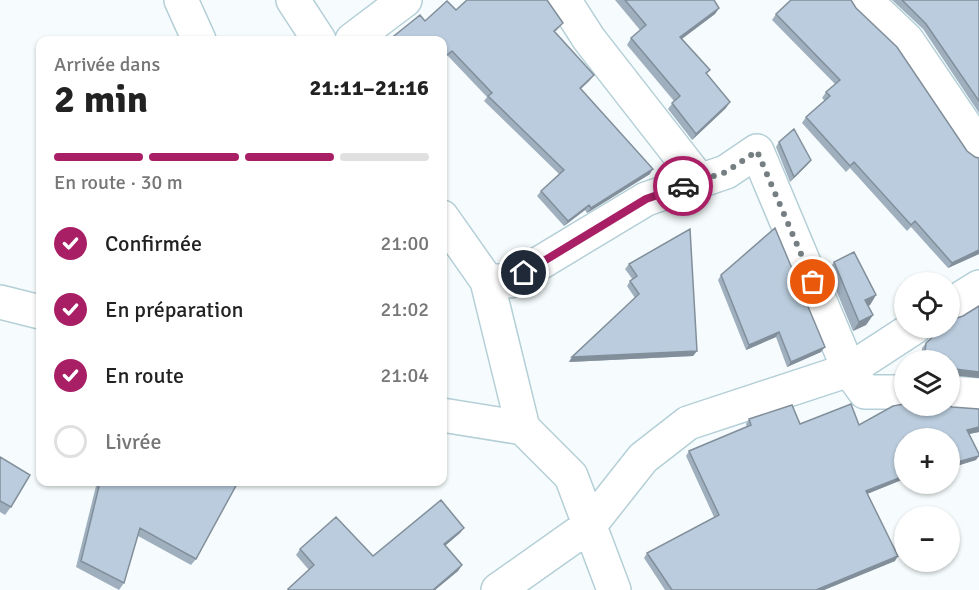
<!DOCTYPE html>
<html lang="fr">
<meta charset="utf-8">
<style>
:root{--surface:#fff;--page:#f2f2f2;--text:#222;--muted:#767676;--line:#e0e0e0;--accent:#a81f65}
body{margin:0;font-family:Signika,sans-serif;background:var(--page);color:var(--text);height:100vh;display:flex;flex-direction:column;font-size:22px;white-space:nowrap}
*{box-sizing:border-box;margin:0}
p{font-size:20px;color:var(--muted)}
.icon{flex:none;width:33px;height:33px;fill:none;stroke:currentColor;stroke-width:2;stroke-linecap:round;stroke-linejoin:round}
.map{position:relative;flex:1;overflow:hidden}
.details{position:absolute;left:36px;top:36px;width:411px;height:450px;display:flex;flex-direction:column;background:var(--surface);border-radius:12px;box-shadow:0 2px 4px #0004}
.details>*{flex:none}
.tools{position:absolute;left:894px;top:272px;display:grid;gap:12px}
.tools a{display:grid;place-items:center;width:66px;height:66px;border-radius:50%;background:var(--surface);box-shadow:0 2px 4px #0004;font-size:30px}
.pin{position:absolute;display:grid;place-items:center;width:51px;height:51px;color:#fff;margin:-26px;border:3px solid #fff;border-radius:50%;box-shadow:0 2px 6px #0007}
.courier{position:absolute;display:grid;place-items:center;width:60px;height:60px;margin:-30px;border:4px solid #a81f65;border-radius:50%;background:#fff;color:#222;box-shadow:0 2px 8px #0007}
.overview em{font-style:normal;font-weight:800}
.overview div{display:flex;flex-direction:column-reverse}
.overview{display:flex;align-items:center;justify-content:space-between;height:102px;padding:0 18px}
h1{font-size:39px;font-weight:800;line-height:45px}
.bar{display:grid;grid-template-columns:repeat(4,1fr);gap:9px 6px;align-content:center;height:72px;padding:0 18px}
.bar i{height:8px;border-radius:4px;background:var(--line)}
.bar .current{background:var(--accent)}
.bar p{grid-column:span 4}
ol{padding:0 18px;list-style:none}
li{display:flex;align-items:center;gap:18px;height:66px}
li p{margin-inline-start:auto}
li .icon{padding:6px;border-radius:50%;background:var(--accent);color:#fff;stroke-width:4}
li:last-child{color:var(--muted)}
li i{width:33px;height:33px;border:3px solid var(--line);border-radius:50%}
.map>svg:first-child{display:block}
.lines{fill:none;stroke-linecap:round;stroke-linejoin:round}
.minor-casing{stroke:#b4cfd7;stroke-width:36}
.minor{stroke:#fff;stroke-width:33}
.wall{fill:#a0afbe}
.shaded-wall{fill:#828f9b}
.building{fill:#baccdd;stroke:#828f9b;stroke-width:1.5}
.done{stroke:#757f82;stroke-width:6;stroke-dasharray:0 10.8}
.route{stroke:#a81f65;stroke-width:8}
</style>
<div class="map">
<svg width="979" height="590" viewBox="0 0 979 590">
<rect width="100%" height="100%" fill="#f6fcfd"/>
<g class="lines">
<g class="minor-casing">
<path id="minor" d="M181,0L199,40
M293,0L319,40
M564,0L589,39L699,180
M865,0L907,40L979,146
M352,40L405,0
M442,217L487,281L523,428L571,476L614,590
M487,281H510L646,199L726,172L757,151L849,370L865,392H904
M0,302L40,312
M950,305L979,287
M950,393L979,395
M442,415L523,428
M498,590L590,525L643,458L688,423L849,370L915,327"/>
</g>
<use href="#minor" class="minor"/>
</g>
<path class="wall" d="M615,0H714L719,8L715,14L682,39L710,70L707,74L726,108L692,140L668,109L674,101L627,45L631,38L640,30Z
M892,0H979V113L923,29Z
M856,8L967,151L975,157L979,254L948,268L911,227L907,231L850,168L846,172L802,123L806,117L825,101L822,98L826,92L835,84L772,20L776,14Z
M456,10L563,23L559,28L555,32L590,80L581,89L650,174L587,213L585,210L564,226L537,196L541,191L559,174L484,101L487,97L448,56L425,21Z
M779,142L811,160L807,165L790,182L776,147Z
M834,262L876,295L870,305L868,306L873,315L866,325L853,331L828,271Z
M629,264L697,351L693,356L569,362L572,357L635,298L627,286L630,281L633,280L625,269Z
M721,275L821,352L787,367L776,337L746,350L718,280Z
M979,306V378L951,374L950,360H921L922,348L926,343L963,316Z
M749,419L800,424L859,425L979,432L969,434L976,460L950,468V438H904V479L867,494L895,561L824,590H665L644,558L647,553L714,517L686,456L689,451L747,427L746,424Z
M0,457L11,507L5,515L0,512Z
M97,482H232L196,559L191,565L138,536L124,583L119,590L76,567Z
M464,528L460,533L445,546L462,565L458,571L435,590H287L309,570L296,555L300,549L373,556Z"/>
<path class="shaded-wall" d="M719,8L715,14L676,43L680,37Z
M594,75L590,80L577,92L580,88Z
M730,102L726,108L692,140L696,134Z
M811,160L807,165L790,182L794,177Z
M653,169L650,174L587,213L591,208Z
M589,205L585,210L564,226L568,221Z
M979,250V254L948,268L952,263Z
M876,295L870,305L859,310L865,300Z
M873,315L866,325L853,331L859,322Z
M779,332L776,337L746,350L749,345Z
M825,347L821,352L787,367L791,362Z
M697,351L693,356L569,362L572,357Z
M955,369L979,372V378L950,375V370Z
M979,427V432L964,435L967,430Z
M979,456L976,460L950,468V464Z
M904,476V479L862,496L866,491Z
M464,528L460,533L440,550L444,544Z
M898,556L895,561L824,590H816Z
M462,565L458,571L435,590H433Z"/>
<path class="building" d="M467,0H547L563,23L554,31L594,75L580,88L653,169L591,208L589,205L568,221L541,191L564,170L488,96L492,93L452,51L442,59V40H389L420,15L425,21L447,1L456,10Z
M625,0H714L719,8L680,37L710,70L706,73L730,102L696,134L672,103L680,96L631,38L646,25Z
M791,0H851L856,8L897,47L967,151L975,157L979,158V250L952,263L915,221L911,225L854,162L850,166L806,117L830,96L826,92L840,80L776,14Z
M902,0H979V101L926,24Z
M794,129L811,160L794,177L779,142Z
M775,228L825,347L791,362L779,332L749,345L721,275Z
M690,229L697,351L572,357L639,294L630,281L637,276L629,264Z
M854,252L876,295L865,300L873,315L859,322L834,262Z
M979,306V372L955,369L950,370V360H924L926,343L944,327H950V322L954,319L963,316Z
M851,404L859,425L893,406L904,404L947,405L952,407L979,409V427L967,430L979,454V456L950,464V438H904V476L866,491L898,556L816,590H672L647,553L719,515L689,451L751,425L749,419L792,405L800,424Z
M0,457L30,475L11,507L0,501Z
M100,482H238L196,559L140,528L124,583L81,561Z
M441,500L464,528L444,544L462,565L433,590H289L288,589L314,565L300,549L336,517L373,556Z"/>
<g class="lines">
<path class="done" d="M683,186L726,172L757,151L813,282"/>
<path class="route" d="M524,273L646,199L683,186"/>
</g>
</svg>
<div class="tools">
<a><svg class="icon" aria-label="locate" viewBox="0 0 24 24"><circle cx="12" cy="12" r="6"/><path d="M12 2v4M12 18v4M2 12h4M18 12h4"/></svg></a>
<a><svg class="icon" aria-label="layers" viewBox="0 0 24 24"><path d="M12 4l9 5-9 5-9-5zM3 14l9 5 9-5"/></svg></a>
<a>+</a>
<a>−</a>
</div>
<div class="pin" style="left:813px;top:282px;background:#ea580c"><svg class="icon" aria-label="bag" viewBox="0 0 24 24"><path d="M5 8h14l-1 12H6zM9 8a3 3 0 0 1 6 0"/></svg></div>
<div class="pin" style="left:524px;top:273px;background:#1f2937"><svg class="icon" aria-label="home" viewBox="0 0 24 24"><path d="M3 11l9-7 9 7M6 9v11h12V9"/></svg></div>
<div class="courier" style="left:683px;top:186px"><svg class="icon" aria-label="car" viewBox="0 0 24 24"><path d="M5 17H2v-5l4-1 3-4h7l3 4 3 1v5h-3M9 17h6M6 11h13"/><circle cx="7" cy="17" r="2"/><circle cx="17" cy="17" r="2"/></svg></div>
<section class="details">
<div class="overview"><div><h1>2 min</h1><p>Arrivée dans</p></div><em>21:11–21:16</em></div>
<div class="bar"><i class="current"></i><i class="current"></i><i class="current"></i><i></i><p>En route · 30 m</p></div>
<ol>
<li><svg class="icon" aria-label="check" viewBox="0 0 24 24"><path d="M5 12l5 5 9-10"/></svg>Confirmée<p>21:00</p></li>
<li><svg class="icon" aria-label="check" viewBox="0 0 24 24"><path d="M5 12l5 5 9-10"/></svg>En préparation<p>21:02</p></li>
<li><svg class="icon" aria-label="check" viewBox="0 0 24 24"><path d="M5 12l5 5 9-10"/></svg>En route<p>21:04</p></li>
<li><i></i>Livrée</li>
</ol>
</section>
</div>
